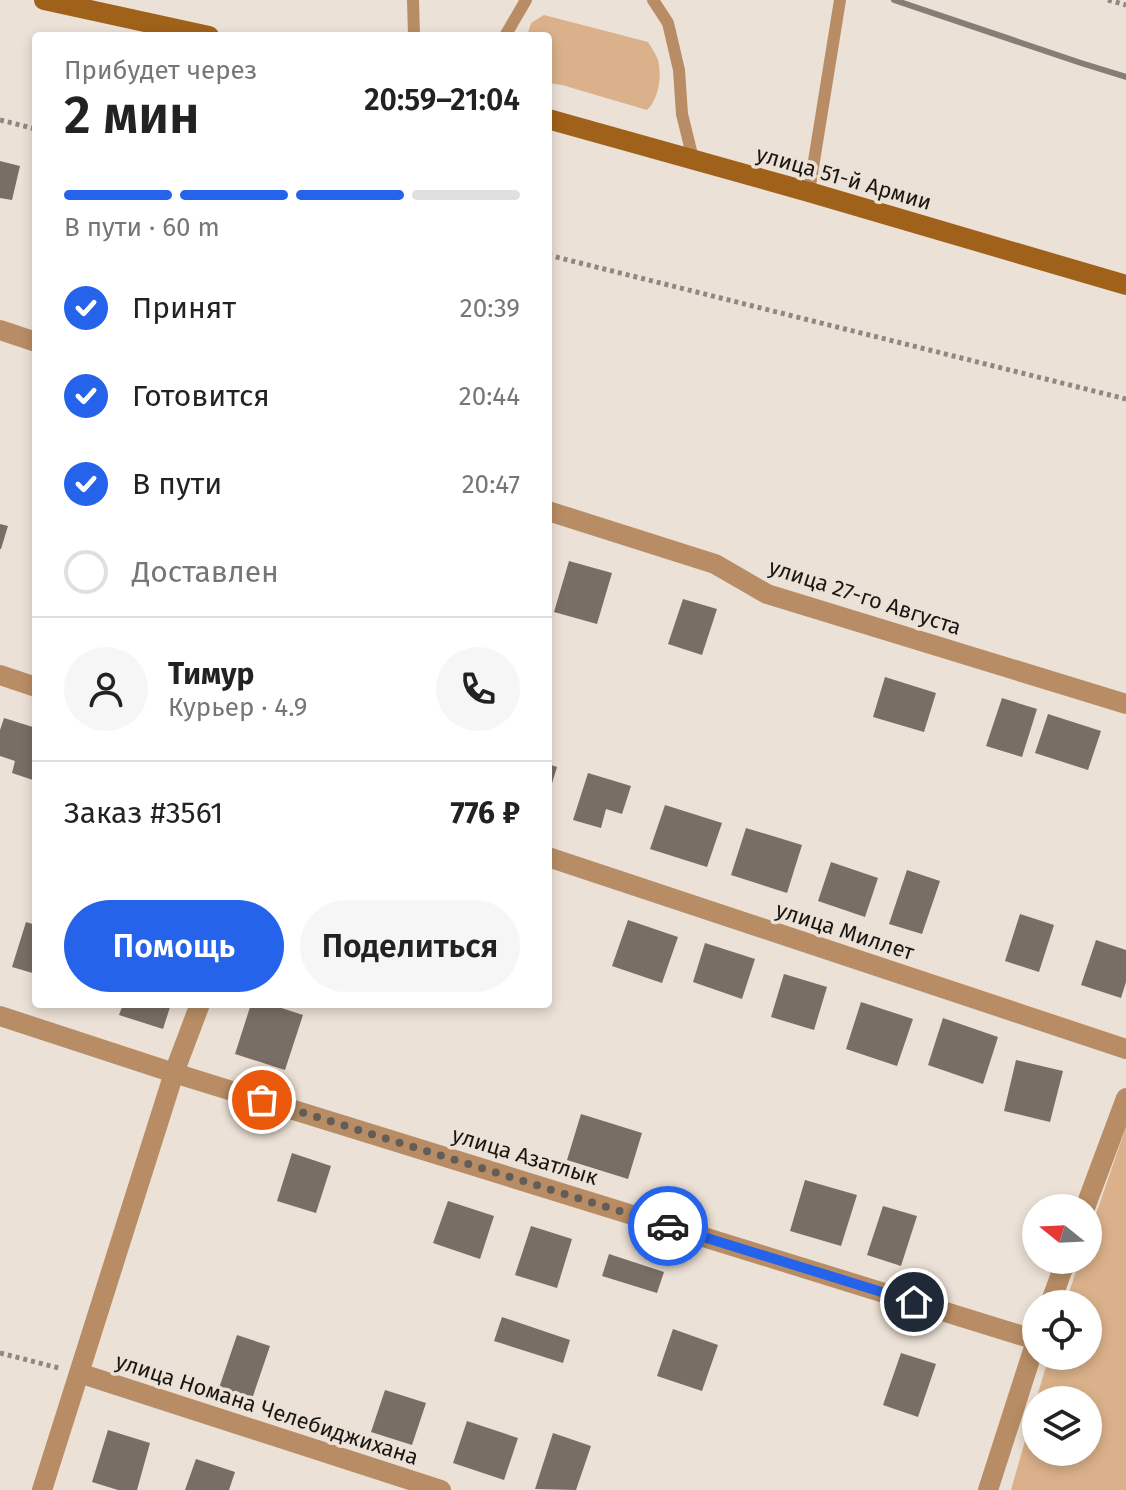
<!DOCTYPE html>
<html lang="ru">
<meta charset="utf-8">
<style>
:root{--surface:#fff;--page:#f6f6f6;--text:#222;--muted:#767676;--line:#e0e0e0;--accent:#2563eb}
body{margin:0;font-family:"Fira Sans",sans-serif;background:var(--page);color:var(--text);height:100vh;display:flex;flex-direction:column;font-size:30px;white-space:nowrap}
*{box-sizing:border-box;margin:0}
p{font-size:26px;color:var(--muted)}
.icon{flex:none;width:44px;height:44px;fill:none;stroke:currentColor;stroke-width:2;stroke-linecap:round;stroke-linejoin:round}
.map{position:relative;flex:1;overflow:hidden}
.details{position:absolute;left:32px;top:32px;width:520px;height:976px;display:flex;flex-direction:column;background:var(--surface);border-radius:8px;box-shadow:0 4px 12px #0003}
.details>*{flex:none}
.needle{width:52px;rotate:288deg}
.fabs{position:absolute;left:1022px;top:1194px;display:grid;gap:16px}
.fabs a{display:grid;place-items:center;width:80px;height:80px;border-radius:50%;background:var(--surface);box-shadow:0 4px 12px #0003;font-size:40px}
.pin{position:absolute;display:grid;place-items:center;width:68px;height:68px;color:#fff;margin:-34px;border:4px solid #fff;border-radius:50%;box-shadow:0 2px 8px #0007}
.courier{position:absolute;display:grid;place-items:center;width:80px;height:80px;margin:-40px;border:6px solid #2563eb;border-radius:50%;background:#fff;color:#222;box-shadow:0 2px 10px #0007}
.headline em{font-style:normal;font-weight:600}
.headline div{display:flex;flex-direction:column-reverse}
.headline{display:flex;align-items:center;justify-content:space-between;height:136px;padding:0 32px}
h1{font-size:52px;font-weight:600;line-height:60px}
.bar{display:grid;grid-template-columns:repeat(4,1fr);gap:12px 8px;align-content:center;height:96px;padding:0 32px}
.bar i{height:10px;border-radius:6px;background:var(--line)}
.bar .on{background:var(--accent)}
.bar p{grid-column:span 4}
.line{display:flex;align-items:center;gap:20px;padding:0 32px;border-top:2px solid var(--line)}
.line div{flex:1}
.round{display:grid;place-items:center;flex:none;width:84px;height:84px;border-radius:42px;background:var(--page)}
ol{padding:0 32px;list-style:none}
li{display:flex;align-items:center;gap:24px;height:88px}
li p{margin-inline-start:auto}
li .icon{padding:8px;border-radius:50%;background:var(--accent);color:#fff;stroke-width:4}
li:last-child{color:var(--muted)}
li i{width:44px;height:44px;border:4px solid var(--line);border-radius:50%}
.cta{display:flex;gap:16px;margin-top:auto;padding:16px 32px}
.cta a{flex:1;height:92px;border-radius:48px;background:var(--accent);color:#fff;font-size:32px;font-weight:600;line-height:92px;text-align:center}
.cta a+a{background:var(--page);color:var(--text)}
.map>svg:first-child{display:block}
.green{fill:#dab18a}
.building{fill:#786e65}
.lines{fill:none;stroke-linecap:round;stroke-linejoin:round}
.path{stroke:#8f8780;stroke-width:5;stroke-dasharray:4 4;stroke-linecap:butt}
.lane{stroke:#b88d65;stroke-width:12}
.street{stroke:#b88d65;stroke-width:20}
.secondary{stroke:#a0621a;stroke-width:20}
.rail{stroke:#857e77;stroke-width:6}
.done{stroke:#645d57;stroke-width:8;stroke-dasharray:0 14.4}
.route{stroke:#2563eb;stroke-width:10}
.labels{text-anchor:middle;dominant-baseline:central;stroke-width:7;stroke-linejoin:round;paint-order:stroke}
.street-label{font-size:22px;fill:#1a1613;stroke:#ece1d6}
</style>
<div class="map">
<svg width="1126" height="1490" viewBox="0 0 1126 1490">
<rect width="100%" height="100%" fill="#ece1d6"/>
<path class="green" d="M544,15L648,42C651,47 656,54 658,60C662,76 659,99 647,110L562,85L548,83V36H527L531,23Z
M1126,1127V1490H1011L1036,1402V1452H1088V1400H1036L1049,1356H1088V1304H1065L1080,1260H1088V1237Z"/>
<path class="building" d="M0,161L20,166L12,200L0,198Z
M0,524L8,526L1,549H0Z
M569,561L612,573L597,624L554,612Z
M683,599L717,609L702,655L668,644Z
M885,677L936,693L924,732L873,717Z
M1002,698L1037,709L1022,757L986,746Z
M1048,714L1101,731L1088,770L1035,753Z
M4,718L36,728V781L12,773L15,761L0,756V730Z
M548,764L557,767L549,793H548Z
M588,773L631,786L622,814L606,809L601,828L573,820Z
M665,805L722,823L707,867L650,849Z
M746,828L802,845L787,893L731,875Z
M831,862L878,878L865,917L818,901Z
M907,870L940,881L922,934L889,924Z
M1020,914L1054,925L1039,972L1005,961Z
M628,920L678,937L662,983L612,966Z
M26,922L36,925V974L12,967Z
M1096,940L1126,950V982L1121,998L1081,985Z
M705,943L755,959L742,999L693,982Z
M784,974L827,987L814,1030L771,1017Z
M861,1002L913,1019L897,1066L846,1049Z
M123,1004H171L163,1029L119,1015Z
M251,1004H269L303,1015L285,1070L235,1054Z
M943,1018L998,1037L983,1084L928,1065Z
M1016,1060L1063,1071L1050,1122L1004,1111Z
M581,1114L642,1133L628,1179L567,1160Z
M292,1153L331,1166L316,1213L277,1201Z
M805,1180L857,1195L841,1246L790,1231Z
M448,1201L494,1216L480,1259L433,1243Z
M883,1206L917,1216L901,1266L867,1255Z
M531,1226L572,1239L557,1288L515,1275Z
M609,1254L664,1272L657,1293L602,1276Z
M502,1317L570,1340L563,1363L494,1341Z
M673,1329L718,1345L702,1391L657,1376Z
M237,1335L270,1346L252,1399L219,1388Z
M901,1353L936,1364L918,1417L883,1405Z
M385,1390L426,1403L412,1445L371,1432Z
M467,1421L518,1438L504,1480L453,1463Z
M108,1430L150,1443L137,1490H118L92,1482Z
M553,1433L591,1446L576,1490L535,1489Z
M196,1459L235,1472L229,1490H185Z"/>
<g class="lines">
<path class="path" d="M1108,0L1126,5
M0,120L36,129
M548,255L1126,399
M0,1353L59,1368"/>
<path class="lane" d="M413,0L414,36
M653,0L668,23L679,70L682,114L693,159
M505,36L526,0
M809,192L840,0"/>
<path class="street" d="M0,330L36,342
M548,511L715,564L767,594L1126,704
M0,675L36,687
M548,857L1126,1049
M0,1016L174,1073L1036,1340
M1085,1208L1126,1098
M1050,1304L1066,1260
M79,1373L441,1490
M42,1490L174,1073L200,1004
M988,1490L1036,1341"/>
<path class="secondary" d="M44,0L209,36
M548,119L809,192L1126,285"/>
<path class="rail" d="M894,0L1081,63L1126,77"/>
</g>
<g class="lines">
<path class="done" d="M262,1100L668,1226"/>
<path class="route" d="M668,1226L914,1302"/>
</g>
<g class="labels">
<g class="street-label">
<text transform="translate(844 178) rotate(16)">улица 51-й Армии</text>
<text transform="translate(865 597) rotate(18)">улица 27-го Августа</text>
<text transform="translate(845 931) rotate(18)">улица Миллет</text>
<text transform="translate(525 1156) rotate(17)">улица Азатлык</text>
<text transform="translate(267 1409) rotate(18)">улица Номана Челебиджихана</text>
</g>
</g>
</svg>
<div class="fabs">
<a><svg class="needle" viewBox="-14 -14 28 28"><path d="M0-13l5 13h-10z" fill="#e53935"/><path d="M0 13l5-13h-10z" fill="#767676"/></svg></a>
<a><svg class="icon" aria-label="locate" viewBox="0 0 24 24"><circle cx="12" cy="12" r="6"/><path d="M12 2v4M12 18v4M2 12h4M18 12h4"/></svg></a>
<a><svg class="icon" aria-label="layers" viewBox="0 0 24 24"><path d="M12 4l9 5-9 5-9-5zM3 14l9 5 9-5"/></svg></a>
</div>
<div class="pin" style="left:262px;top:1100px;background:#ea580c"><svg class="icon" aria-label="bag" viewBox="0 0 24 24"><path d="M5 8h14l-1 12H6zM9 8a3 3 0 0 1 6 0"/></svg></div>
<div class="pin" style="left:914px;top:1302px;background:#1f2937"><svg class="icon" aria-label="home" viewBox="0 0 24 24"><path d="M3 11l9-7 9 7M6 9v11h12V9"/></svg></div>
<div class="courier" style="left:668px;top:1226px"><svg class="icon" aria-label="car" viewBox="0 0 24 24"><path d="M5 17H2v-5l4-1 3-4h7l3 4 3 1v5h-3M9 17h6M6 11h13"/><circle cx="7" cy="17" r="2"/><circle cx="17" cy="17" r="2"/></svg></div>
<section class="details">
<div class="headline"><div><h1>2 мин</h1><p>Прибудет через</p></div><em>20:59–21:04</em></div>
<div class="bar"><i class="on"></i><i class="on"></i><i class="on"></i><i></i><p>В пути · 60 m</p></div>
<ol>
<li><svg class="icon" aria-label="check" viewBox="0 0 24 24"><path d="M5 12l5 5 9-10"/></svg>Принят<p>20:39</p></li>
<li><svg class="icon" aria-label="check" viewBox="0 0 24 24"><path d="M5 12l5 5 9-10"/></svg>Готовится<p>20:44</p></li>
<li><svg class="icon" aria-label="check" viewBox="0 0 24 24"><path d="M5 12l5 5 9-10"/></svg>В пути<p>20:47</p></li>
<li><i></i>Доставлен</li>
</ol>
<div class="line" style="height:144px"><a class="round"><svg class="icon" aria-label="person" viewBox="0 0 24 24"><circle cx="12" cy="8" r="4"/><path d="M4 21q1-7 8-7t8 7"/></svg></a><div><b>Тимур</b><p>Курьер · 4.9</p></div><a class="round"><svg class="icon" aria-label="phone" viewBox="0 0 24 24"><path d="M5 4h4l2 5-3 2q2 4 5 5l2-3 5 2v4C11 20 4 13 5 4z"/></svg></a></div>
<div class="line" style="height:104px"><div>Заказ #3561</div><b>776 ₽</b></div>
<div class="cta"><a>Помощь</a><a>Поделиться</a></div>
</section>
</div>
